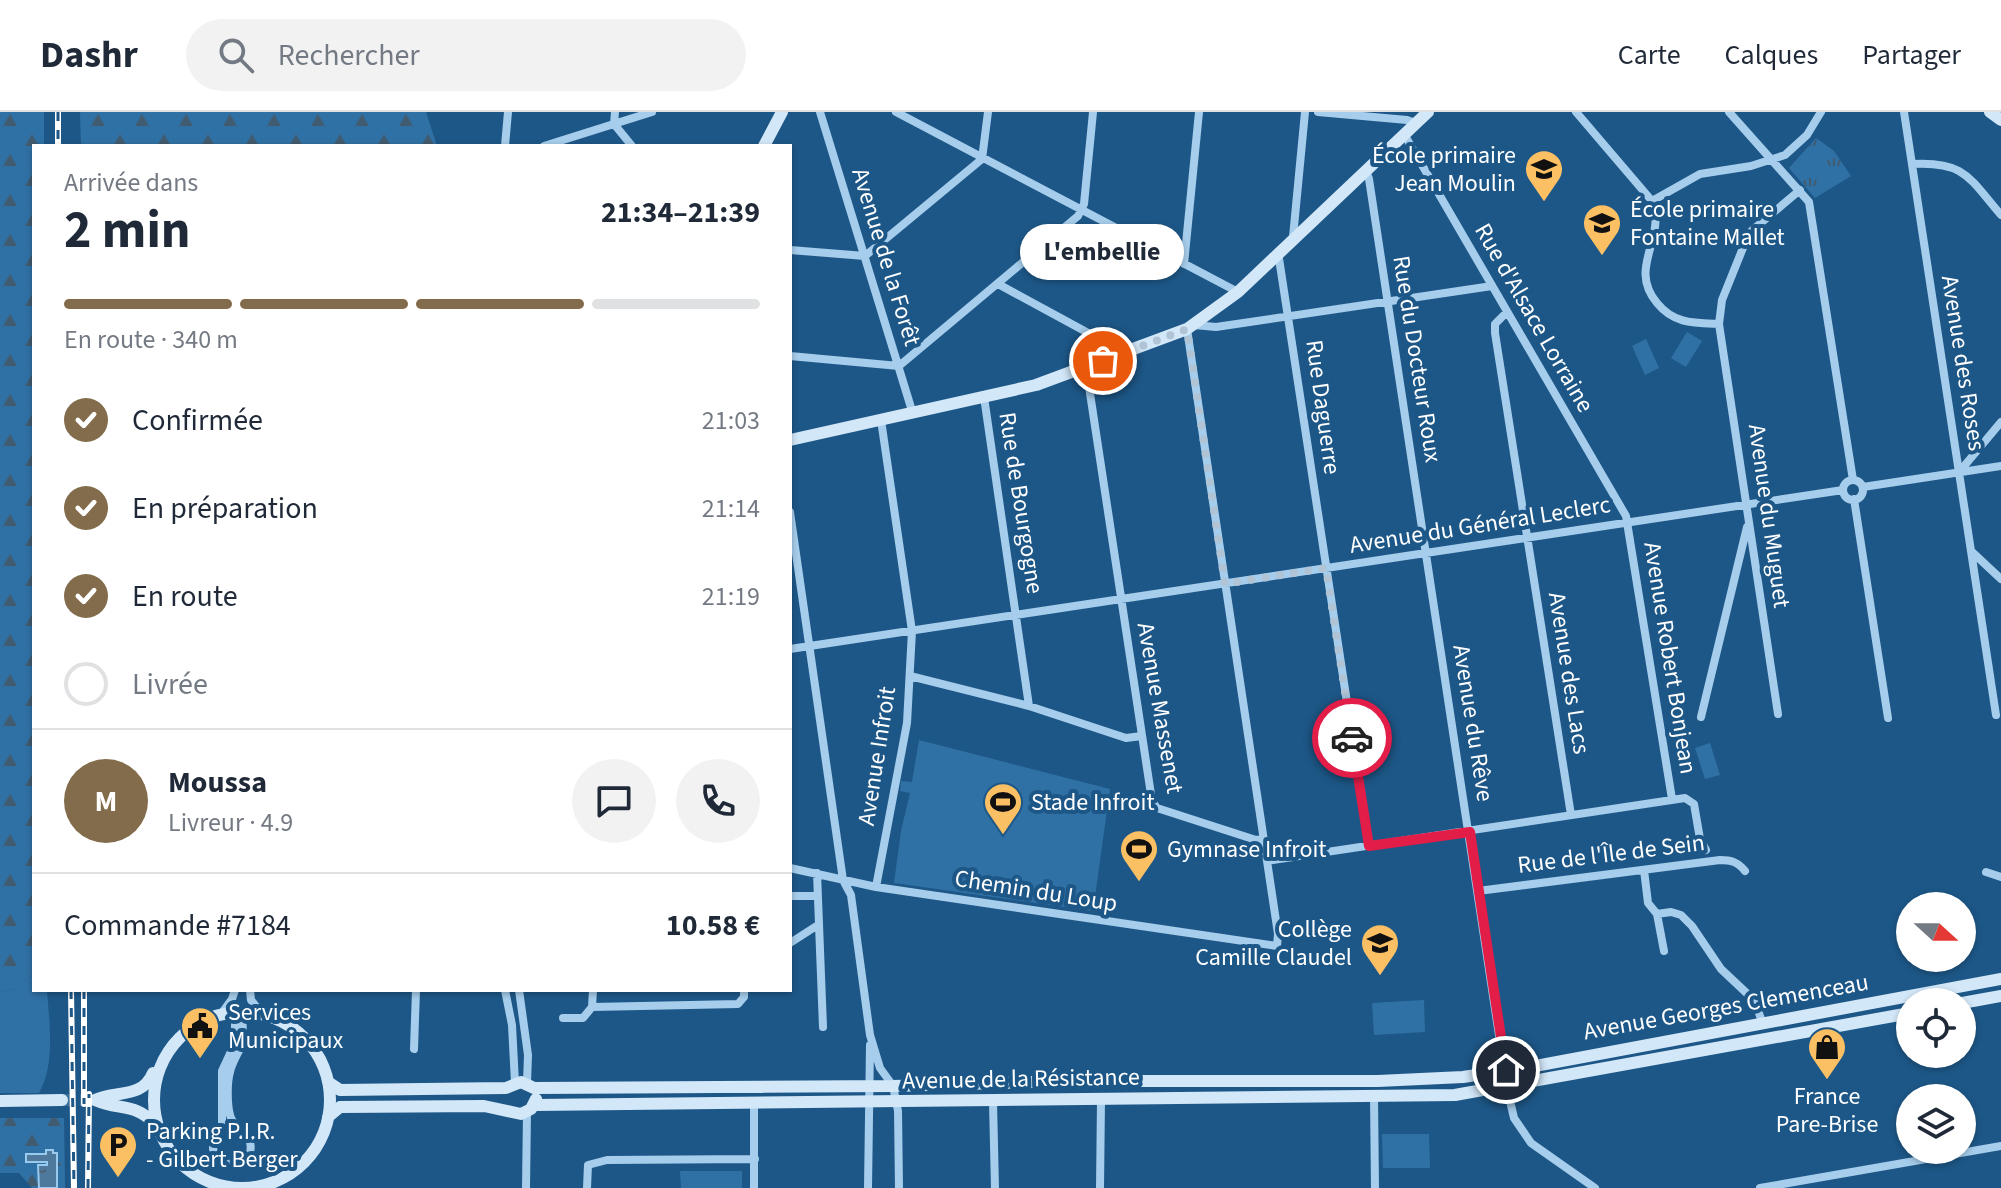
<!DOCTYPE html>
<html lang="fr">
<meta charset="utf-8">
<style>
:root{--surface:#fff;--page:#f2f2f3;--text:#1f2937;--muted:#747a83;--line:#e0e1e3;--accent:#826c4b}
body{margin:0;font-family:"Source Sans 3",sans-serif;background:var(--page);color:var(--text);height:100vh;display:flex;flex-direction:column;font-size:30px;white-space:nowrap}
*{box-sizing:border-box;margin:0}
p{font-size:26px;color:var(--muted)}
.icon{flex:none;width:44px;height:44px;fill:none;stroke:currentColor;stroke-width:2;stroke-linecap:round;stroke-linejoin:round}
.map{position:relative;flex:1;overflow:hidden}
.drawer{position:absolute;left:32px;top:32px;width:760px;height:848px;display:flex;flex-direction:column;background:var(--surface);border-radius:0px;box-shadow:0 2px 6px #0004}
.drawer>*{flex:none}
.needle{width:52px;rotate:111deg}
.buttons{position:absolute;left:1896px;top:780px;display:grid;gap:16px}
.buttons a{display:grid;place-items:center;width:80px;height:80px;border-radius:50%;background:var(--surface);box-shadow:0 2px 6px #0004;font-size:40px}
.pin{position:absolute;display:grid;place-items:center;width:68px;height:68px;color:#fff;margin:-34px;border:4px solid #fff;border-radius:50%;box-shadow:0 2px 8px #0007}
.courier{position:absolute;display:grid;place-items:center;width:80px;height:80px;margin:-40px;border:6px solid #e11d48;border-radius:50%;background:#fff;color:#222;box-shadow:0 2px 10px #0007}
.bubble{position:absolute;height:56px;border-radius:28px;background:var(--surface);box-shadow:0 2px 6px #0004;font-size:26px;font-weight:700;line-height:56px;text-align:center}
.headline em{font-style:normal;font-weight:700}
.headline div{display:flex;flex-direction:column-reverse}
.headline{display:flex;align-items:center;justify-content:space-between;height:136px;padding:0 32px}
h1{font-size:52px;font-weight:700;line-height:60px}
.bar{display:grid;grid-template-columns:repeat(4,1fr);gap:12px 8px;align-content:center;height:96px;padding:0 32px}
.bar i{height:10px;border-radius:6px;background:var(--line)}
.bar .active{background:var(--accent)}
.bar p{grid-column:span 4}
.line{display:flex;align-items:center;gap:20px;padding:0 32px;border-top:2px solid var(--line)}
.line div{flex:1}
.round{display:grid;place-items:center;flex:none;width:84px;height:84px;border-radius:42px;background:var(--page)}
ol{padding:0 32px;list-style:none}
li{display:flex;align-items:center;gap:24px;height:88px}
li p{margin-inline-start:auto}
li .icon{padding:8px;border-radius:50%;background:var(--accent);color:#fff;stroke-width:4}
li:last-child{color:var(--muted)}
li i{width:44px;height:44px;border:4px solid var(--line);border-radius:50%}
header{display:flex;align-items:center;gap:48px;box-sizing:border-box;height:112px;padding:0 40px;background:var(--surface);border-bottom:2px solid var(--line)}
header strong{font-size:38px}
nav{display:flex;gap:44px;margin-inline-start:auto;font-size:28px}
.search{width:560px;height:72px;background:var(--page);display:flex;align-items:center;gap:20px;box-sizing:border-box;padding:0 28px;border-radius:44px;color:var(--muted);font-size:30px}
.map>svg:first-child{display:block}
.grass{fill:#3071a5}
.forest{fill:url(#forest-firs)}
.park{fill:url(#park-tufts)}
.water{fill:url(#water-ripples);stroke:#99c9ed;stroke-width:2}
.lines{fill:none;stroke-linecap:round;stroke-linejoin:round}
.secondary-tunnel{stroke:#3f7099;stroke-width:12;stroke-dasharray:12 6;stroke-linecap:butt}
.street{stroke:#a6cdeb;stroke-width:8}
.secondary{stroke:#d2e7f8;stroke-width:12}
.rail-casing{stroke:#fff;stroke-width:6}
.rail{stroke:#1d5787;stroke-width:3;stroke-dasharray:9;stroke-linecap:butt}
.done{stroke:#b0c4d5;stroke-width:8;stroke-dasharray:0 14.4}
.route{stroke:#e11d48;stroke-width:10}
.labels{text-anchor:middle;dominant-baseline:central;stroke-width:8;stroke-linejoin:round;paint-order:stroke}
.poi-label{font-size:24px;fill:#fff;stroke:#1d5787;text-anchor:start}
.street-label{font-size:24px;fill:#fff;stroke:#1d5787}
</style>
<header>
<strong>Dashr</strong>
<div class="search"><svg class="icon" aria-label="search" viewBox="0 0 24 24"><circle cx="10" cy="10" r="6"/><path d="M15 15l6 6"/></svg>Rechercher</div>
<nav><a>Carte</a><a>Calques</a><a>Partager</a></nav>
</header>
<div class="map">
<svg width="2001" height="1076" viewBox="0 0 2001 1076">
<defs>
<pattern id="forest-firs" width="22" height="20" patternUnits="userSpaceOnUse" patternTransform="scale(2)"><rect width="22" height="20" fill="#3071a5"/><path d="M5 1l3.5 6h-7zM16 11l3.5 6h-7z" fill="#415b70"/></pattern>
<pattern id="park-tufts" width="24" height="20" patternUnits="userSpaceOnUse" patternTransform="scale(2)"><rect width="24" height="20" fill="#3071a5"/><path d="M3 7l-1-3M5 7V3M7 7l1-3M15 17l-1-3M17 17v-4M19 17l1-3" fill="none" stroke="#415b70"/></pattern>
<pattern id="water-ripples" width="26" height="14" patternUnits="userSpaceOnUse" patternTransform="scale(2)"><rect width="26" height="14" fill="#4f799c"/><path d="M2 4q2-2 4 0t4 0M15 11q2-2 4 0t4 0" fill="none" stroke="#4e6274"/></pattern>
</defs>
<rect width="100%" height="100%" fill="#1d5787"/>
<path class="grass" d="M1687,220L1702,229L1686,255L1671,246Z
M1646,227L1659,256L1645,263L1632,234Z
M919,628L1110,677L1093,799L894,771L901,719L910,681L900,679L901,669L912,670Z
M1710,631L1720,663L1705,667L1695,636Z
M34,861V878H47C49,910 56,951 39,981H0V880L15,877Z
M1424,888L1425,920L1374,923L1372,891Z
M1382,1022H1429L1430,1056H1383Z
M680,1059H742V1076H681Z"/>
<path class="forest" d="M0,0H44V34H34V861L15,877L0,880Z
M80,0H426L437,34H81Z
M0,1006H64L65,1076H32L19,1061H0Z"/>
<path class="park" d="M1816,26L1834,39L1851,64L1815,86L1789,56Z"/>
<path class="water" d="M46,1038H53V1041H57V1076H39L38,1053H47V1050H26V1042H46Z"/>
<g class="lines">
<path class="secondary-tunnel" d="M62,988H95"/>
<path class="street" d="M615,0L614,12L632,34
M820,0L913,302
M896,0L1238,180
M1318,0L1407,8L1416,11
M1576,0L1652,89C1667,127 1627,155 1657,191C1674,212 1694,211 1719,212
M1729,0L1809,90L1853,368
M1904,0L1996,603
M1404,22L1626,404L1672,687
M505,34L508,0
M544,34L652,0
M1912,52C1965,49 1969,66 2001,103
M1366,59L1369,67L1507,976L1514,1006L1531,1031L1595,1076
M1652,89L1700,62L1751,54L1785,43L1807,23L1821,0
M1293,125L1305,0
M790,138L865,144L982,47L988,0
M1278,140L1369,734
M1184,152L1199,0
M998,172L1114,235L1119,243
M1507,200L1495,212V221L1571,703
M1194,213L1216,215L1492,174
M790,244L899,254L1078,104L1084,92L1093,0
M1086,255L1152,689L1157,696L1256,728L1263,727
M984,285L1029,594
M1960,359L2001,310
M1843 378a10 10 0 1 1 20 0a10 10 0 1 1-20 0Z
M1863,375L2001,354
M1854,387L1888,606
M790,400L843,768L851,783L870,923L880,956L893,974L898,999L899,1076
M1971,439L2001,467
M790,537L1843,378
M910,564L1029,594L1126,626L1142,624
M1778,602L1719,212L1722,188L1749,121L1800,78
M1701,605L1747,415
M1267,749L1685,686L1694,692L1700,727L1706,738
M790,756L876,775L1277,834L1278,822L1187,217
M1644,758L1648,791L1657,802L1664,839
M1986,760L2001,765
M817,761L823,915
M876,775L907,611L912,519L881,308
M1478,779L1720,748C1731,748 1738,750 1745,759
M790,784H816
M1657,802L1671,800L1681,803L1692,814L1721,857L1755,889L1762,910
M790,831L818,813
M250,878L251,888L262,902
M505,878L512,913L515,971
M519,878L528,943L527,971
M592,895L593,878
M235,900V931L222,959V1014L213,1031V1037L219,1048C230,1055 246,1054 250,1040C255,1022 233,1018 230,1003C227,992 227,970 230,960C232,950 239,941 242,931C244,921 242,909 242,899
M221,902L232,887L235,878
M563,906H583L592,895L738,892L744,885V878
M414,937L416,878
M1374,985L1375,1076
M993,990L995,1076
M754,992V1076
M526,1076L527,1000
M587,1076L588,1053L607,1048L755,1047
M868,1076L870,933
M1100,1076L1101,988
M1760,1076L2001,1034"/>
<path class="secondary" d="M1990,0L2001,8
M764,34L782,0
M790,328L1036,273L1187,217L1238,180L1428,0
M1962,891L2001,884
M154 988a88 88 0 1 1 176 0a88 88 0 1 1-176 0Z
M328,970L340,978L506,976L521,970L534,976L893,974L1066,969H1378L1463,965L1524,956L2001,867
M95,988C117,978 142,987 153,961
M95,988C120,999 135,990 156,1013
M0,989L62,988
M535,993L1455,983L1910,901
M328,1005L340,995L484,994L521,1002L531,997L536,987"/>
<g class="rail-casing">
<path id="rail" d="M58,0V34
M71,878L74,1076
M84,878V992
M88,1076L89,982"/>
</g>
<use href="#rail" class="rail"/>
</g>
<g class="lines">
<path class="done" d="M1103,249L1187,217L1225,472L1326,456L1352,626"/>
<path class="route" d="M1352,626L1369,734L1470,720L1506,958"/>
</g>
<defs>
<g id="school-pin" transform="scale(2)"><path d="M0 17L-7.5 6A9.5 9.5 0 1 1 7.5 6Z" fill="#fbbf64" stroke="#1d5787"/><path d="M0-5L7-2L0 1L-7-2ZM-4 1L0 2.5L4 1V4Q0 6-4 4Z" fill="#111"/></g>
<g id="stadium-pin" transform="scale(2)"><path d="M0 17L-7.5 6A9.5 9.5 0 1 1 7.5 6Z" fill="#fbbf64" stroke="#1d5787"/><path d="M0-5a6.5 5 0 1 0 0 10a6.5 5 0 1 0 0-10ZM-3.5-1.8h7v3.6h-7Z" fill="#111"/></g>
<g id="civic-pin" transform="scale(2)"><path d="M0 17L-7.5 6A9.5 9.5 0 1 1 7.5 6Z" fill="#fbbf64" stroke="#1d5787"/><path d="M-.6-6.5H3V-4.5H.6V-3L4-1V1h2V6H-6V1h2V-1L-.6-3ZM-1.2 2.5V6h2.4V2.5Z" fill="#111"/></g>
<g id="shop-pin" transform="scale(2)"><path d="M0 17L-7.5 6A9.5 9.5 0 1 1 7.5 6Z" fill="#fbbf64" stroke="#1d5787"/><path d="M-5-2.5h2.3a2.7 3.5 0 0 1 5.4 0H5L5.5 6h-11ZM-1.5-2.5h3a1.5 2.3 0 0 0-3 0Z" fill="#111"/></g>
<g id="parking-pin" transform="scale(2)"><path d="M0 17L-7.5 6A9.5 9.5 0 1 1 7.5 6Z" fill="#fbbf64" stroke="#1d5787"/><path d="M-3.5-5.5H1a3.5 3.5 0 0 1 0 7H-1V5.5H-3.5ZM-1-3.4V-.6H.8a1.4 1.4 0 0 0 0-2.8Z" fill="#111"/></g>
</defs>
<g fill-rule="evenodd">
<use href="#school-pin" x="1544" y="57"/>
<use href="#school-pin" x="1602" y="111"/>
<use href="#stadium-pin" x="1003" y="690"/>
<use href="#stadium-pin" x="1139" y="737"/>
<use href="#school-pin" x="1380" y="831"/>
<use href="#civic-pin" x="200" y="914"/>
<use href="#shop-pin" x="1827" y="935"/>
<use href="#parking-pin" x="118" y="1033"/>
</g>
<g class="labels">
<g class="poi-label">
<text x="1516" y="43" text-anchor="end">École primaire<tspan x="1516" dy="28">Jean Moulin</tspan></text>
<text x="1630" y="97">École primaire<tspan x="1630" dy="28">Fontaine Mallet</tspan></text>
<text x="1031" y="690">Stade Infroit</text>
<text x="1167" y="737">Gymnase Infroit</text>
<text x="1352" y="817" text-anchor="end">Collège<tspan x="1352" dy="28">Camille Claudel</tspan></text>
<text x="228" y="900">Services<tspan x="228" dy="28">Municipaux</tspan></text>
<text x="1827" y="984" text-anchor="middle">France<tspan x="1827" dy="28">Pare-Brise</tspan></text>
<text x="146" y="1019">Parking P.I.R.<tspan x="146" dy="28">- Gilbert Berger</tspan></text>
</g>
<g class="street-label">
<text transform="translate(886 145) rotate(73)">Avenue de la Forêt</text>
<text transform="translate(1534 206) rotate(60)">Rue d'Alsace Lorraine</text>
<text transform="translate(1417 247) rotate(81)">Rue du Docteur Roux</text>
<text transform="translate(1963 251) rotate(81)">Avenue des Roses</text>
<text transform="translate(1323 295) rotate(82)">Rue Daguerre</text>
<text transform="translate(1021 391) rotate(81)">Rue de Bourgogne</text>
<text transform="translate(1769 404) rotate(82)">Avenue du Muguet</text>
<text transform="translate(1480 413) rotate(-9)">Avenue du Général Leclerc</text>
<text transform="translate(1670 546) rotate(81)">Avenue Robert Bonjean</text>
<text transform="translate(1569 561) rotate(81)">Avenue des Lacs</text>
<text transform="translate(1160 596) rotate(80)">Avenue Massenet</text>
<text transform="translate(1473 611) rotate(81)">Avenue du Rêve</text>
<text transform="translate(877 644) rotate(-81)">Avenue Infroit</text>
<text transform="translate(1611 742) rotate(-7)">Rue de l'Île de Sein</text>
<text transform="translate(1036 779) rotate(9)">Chemin du Loup</text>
<text transform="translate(1726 895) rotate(-10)">Avenue Georges Clemenceau</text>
<text transform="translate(1021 967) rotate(-1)">Avenue de la Résistance</text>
</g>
</g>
</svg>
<div class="buttons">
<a><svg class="needle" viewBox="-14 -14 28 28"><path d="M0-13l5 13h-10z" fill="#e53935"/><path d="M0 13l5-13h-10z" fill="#747a83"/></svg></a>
<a><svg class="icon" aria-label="locate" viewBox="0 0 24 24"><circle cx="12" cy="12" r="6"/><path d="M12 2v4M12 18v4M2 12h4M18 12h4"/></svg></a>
<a><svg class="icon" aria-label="layers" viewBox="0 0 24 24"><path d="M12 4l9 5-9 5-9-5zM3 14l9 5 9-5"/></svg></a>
</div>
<div class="pin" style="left:1103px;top:249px;background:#ea580c"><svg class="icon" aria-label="bag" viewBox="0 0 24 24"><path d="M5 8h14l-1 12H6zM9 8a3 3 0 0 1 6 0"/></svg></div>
<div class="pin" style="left:1506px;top:958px;background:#1f2937"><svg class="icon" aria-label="home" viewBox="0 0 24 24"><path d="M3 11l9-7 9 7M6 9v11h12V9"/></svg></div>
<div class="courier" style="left:1352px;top:626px"><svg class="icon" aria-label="car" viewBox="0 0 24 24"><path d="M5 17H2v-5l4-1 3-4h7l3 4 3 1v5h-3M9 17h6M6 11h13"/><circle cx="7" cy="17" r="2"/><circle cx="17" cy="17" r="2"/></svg></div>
<div class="bubble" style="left:1020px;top:112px;width:164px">L'embellie</div>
<section class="drawer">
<div class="headline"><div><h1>2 min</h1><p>Arrivée dans</p></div><em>21:34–21:39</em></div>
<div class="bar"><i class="active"></i><i class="active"></i><i class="active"></i><i></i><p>En route · 340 m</p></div>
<ol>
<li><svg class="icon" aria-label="check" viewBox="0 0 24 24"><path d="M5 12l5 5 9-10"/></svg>Confirmée<p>21:03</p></li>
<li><svg class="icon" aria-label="check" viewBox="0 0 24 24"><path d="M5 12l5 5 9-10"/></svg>En préparation<p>21:14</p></li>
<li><svg class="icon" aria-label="check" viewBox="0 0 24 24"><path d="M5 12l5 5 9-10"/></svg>En route<p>21:19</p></li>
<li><i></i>Livrée</li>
</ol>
<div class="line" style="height:144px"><b class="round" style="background:var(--accent);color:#fff">M</b><div><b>Moussa</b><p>Livreur · 4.9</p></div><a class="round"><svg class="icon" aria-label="chat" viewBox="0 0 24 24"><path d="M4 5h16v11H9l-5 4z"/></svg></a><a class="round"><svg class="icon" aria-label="phone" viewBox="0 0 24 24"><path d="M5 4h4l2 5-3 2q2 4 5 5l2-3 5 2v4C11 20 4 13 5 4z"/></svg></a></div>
<div class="line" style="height:104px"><div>Commande #7184</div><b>10.58 €</b></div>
</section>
</div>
